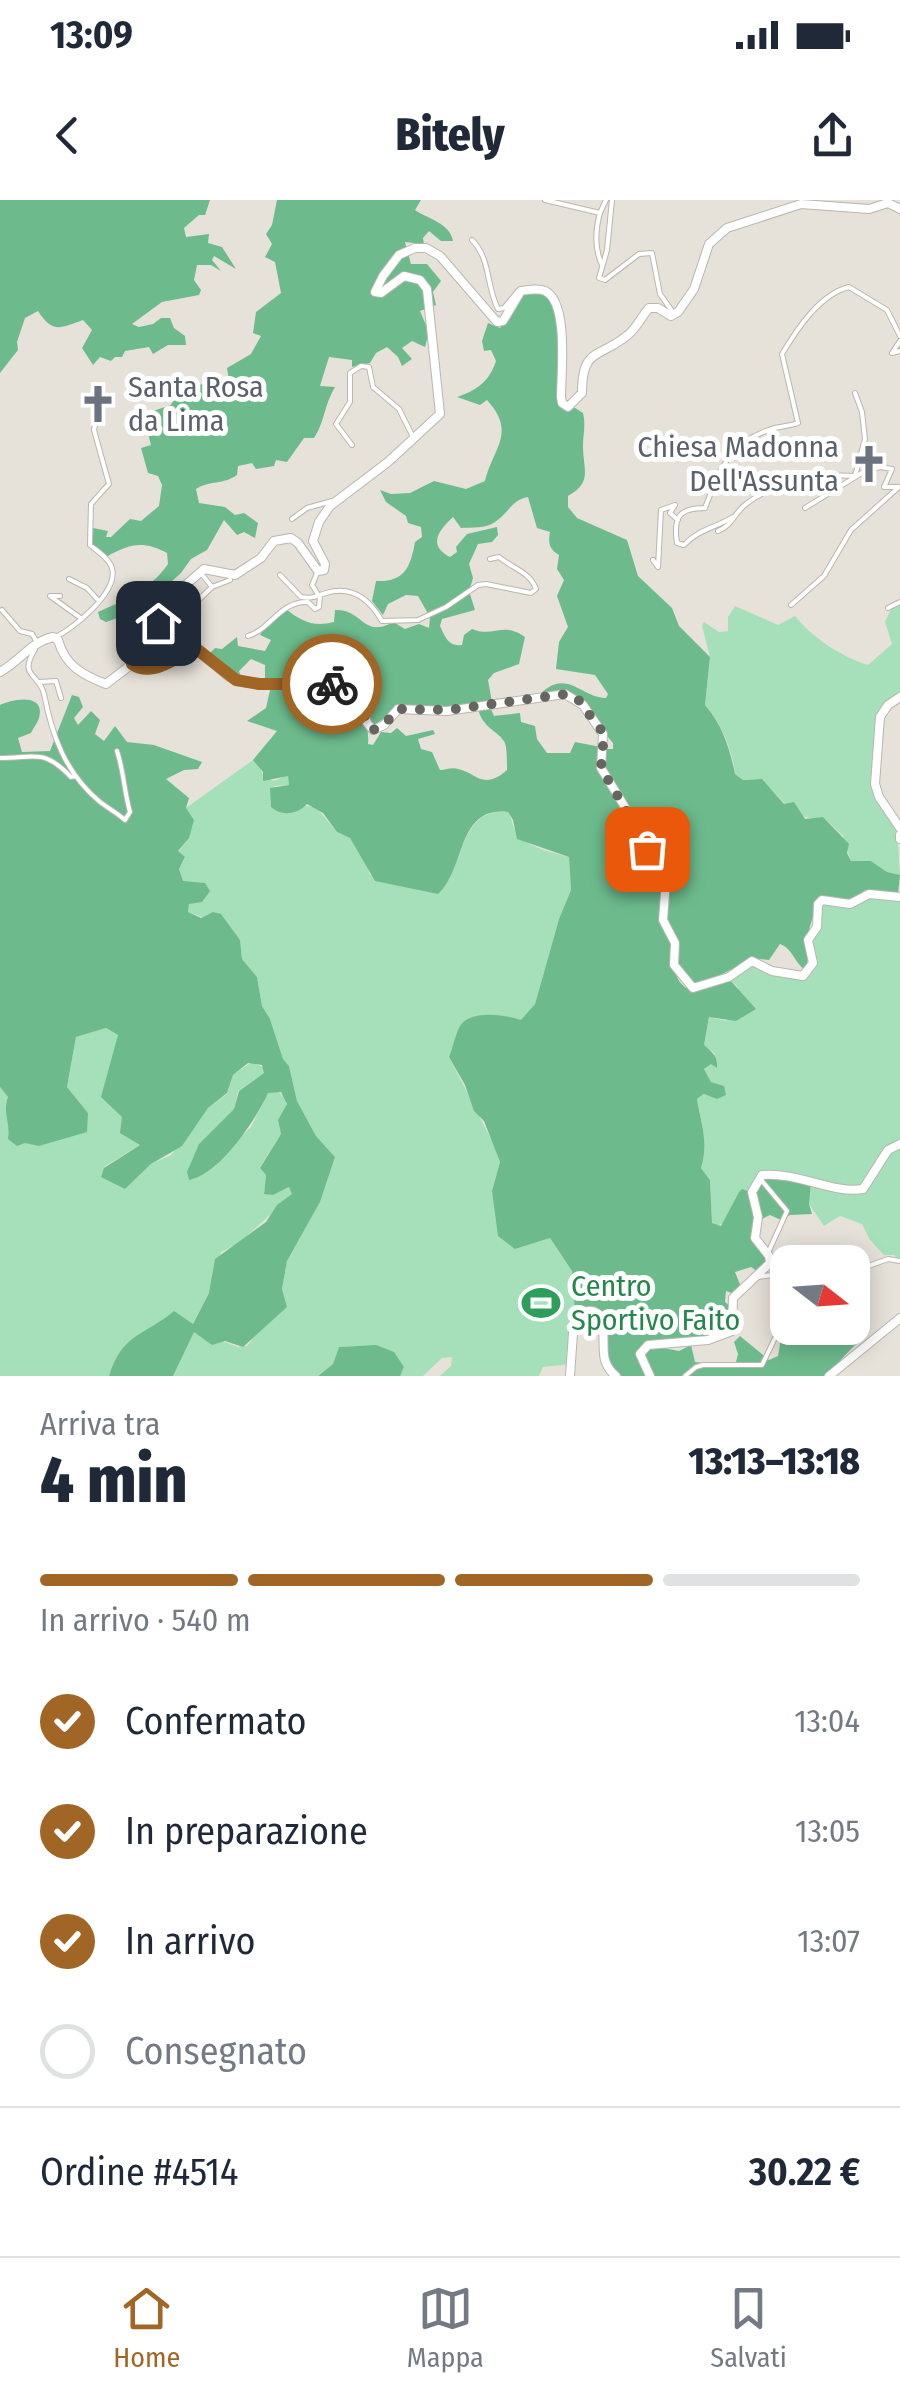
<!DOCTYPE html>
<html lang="it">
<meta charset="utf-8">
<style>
:root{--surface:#fff;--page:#f6f6f7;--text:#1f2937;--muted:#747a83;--line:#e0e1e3;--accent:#a16626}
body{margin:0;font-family:"Fira Sans Condensed",sans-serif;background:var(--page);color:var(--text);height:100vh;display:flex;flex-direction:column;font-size:38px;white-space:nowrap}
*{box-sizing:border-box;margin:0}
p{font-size:32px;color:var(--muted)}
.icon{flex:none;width:55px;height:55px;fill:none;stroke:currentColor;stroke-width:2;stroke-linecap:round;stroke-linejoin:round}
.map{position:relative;height:1176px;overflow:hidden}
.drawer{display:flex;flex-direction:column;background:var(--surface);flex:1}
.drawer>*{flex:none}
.needle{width:65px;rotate:107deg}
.tools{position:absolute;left:770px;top:1045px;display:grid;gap:20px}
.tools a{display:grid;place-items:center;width:100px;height:100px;border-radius:20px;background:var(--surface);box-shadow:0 5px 25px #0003;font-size:50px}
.pin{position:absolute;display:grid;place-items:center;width:85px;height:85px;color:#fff;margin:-42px;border-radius:20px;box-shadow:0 5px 15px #0006}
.courier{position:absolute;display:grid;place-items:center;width:100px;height:100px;margin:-50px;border:8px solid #a16626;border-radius:50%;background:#fff;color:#222;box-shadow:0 2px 12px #0007}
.headline em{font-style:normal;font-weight:800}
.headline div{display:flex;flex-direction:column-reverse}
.headline{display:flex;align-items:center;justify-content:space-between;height:170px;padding:0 40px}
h1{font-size:65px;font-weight:800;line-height:75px}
.bar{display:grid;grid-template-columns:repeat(4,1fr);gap:15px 10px;align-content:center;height:120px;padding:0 40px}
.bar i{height:12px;border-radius:8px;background:var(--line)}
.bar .active{background:var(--accent)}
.bar p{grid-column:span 4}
.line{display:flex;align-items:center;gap:25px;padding:0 40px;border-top:2px solid var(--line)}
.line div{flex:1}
ol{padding:0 40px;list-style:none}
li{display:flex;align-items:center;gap:30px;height:110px}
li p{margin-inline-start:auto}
li .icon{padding:10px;border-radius:50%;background:var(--accent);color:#fff;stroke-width:4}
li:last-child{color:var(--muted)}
li i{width:55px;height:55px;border:5px solid var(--line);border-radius:50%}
.status{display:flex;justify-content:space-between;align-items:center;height:70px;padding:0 50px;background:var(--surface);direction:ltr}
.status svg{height:28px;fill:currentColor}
header{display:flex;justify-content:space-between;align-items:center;height:130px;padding:0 40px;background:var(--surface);font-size:45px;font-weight:800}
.tab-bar{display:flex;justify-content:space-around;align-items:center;height:140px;border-top:2px solid var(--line);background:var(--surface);font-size:28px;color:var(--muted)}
.tab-bar a{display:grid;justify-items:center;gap:5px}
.tab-bar .active{color:var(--accent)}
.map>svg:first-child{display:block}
.green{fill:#a5e0bb}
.forest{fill:#6dbb8d}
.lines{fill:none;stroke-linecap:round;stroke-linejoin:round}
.street-casing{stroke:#bab6ae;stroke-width:6}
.secondary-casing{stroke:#bab6ae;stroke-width:10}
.street{stroke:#fff;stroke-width:4}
.secondary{stroke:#fff;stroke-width:8}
.done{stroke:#67655f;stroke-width:10;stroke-dasharray:0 18}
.route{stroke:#a16626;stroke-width:12}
.labels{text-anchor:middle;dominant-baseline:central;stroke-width:10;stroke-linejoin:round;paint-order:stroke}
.worship-label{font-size:30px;fill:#5b616d;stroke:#fff;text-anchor:start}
.leisure-label{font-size:30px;fill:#27864d;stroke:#fff;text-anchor:start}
</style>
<div class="status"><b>13:09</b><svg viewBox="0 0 49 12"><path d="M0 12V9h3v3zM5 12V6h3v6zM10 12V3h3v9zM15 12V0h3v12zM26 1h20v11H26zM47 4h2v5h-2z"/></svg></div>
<header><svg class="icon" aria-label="back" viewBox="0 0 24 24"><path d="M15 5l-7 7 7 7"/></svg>Bitely<svg class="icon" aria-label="share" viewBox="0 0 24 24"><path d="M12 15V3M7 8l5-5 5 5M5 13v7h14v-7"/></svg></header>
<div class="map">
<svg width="900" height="1176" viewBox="0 0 900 1176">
<rect width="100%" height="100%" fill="#e6e2d9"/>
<path class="green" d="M900,399V494L879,510L877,517L873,589L897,627L900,675L887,672L871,661H851L843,636L823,617C783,627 777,572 743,580L735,574C732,549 721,523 705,505L710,457L702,426L704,422L719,432L728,431V417L735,406L778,425L795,416C813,438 840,456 868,465L892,444L885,422L895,401Z
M253,560H257L263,575L274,581L288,575L289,585L275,586L270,602L316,607L337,632L350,638L364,657L370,675L449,680C451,671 454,665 458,657C468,632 476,609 508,612C513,620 512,627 517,634C527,647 554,653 569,657L571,690L559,719L535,804L522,820L449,857L493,943L500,962L492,991L515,1049L550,1038L572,1071L575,1112L569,1120L572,1164L543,1167L539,1176H440L451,1166L452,1157L442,1158L423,1176H399L404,1167C375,1144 376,1145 339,1147L333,1164L318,1176H173L194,1131L238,1147L247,1146L262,1127L287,1107L282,1089L287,1061L320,1002L335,957L316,936L297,901L289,866L283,859L270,819L262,806L257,777L242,759L240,740L227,726L188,712L189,704L205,683L183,682L179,669L185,658L178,652L189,638L186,608Z
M870,696L900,699V942L891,946L864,985C857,987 848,989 841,987C814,980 761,954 750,992H739L724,1023L716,1026L712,1023L710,980L701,968C709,943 701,923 697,899L705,894L713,897L711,882L704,869L711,864L715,854L704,845L709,817L727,821L738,787L730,780L752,763L804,778L815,764L810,744L820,705H856Z
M106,828L118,835L123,917L141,944L104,967L125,989L151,964L171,955L208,908L227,894L233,875L252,862L265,868L264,873L238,891L234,909L199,944L197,978L251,927L268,893L276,889L286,900L287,909L278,920L281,934L260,967L266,975L264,993L273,995L289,987L293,994L239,1043L221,1052L209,1093L192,1125L184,1118C147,1127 121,1136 109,1176H0V887L8,897C0,921 16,941 39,946L88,913L67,887L76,837Z
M900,946V1061L894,1055H884L870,1040L862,1024L840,1016L824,1026L809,1004L808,985L856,992L890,951Z"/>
<path class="forest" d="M0,0H210L205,15H199L184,28L186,37L209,34L208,43L222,47L236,69L214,56L212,60L221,71L211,65H197L194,80L201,90L199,95L162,102L132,124L139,127L153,124L161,118H170L174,128L185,136L186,145H168L153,154L149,147L125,151L122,157H115L111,161L100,157L93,165L82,148L92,130L83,120C60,128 53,134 38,111L25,118L17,142L18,150L0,173Z
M277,0H421L415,10C428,19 450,23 453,41H441L429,31L423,38L424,44L405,42L411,64H427L441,81L433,92L436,105L420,111L429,132L425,147L412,141L402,148L412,159L402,166L398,157L387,147L376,153L370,163L352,167V160L329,157L320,186L335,187C324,205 325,221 314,238H304L287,262L276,260L274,266L256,269L252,263L238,266L237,275C223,285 210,280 196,289L199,303L225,307L235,315L244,313L258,323L255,338L244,332L237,335L224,320L207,350L191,359L181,373L138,411L106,422L100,419L98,412C125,400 151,389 168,364L167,353C143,340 129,344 106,357L91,343L93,328L108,331L106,337H111L130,319L141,321L159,306L162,285L158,276L148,273L141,248L151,245L145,222L150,212L171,205L180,188L204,184L212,196L232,199L227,168L251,154L261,136L253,133L256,112L281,93L275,62L265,57L272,44L266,34L272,25Z
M525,92H540C569,107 558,171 557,200L566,210L575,208L583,213C586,226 583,234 583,246C583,270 593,282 568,296V307L577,318L627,340L638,376L672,408L679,426L710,457L705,505C722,524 730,549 735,574L743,580L762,579L784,604L794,602L805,619L823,617L849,644L847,653L851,661H871L887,672L900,675L898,694L865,690L852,701L821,697C816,704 806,738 806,745C806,757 810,759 805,770C794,762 793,749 780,744L769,760L751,758C732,769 716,780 693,783L676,764L666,713L671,681L668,664L641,639L603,564L606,549H613V543C583,508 596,485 539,495C567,467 581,498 606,498L608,494L595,475L556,469L559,442L568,427L557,396L564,380L557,369L559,355C549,349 548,343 550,332L537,328L528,297C511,300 508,314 495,322C485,329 472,327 461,328L453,317C439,330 427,345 450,357L457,352L456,347L467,334L497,327L498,335L492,342L478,344L469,364L473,378L469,391L475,410L442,419L440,426C445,436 448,447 462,445L464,435L472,429C493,438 504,421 525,437L519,464L494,473L488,480L492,502L455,508L400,507L373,526L362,494L331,481L334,476L360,469L353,459L354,454L343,446H325L315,460L321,466L336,464C322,488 289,482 265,483V465L251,459L239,471L242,480L226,472L209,454L215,448L222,449L237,437L238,446L265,451L271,440L260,435L270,419L285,408C301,422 314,427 334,422L335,410C358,409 362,429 379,427C385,427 389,423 395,423L405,429L419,424L429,428L430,417L418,396L406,395L388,404L383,415L372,401L376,381C404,382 410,369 415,342L422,337L421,327L408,323L406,316L386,302L380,290L391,294L410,293L434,281L466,289L485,281C493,248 517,233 487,200L480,205L457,197C477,190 489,182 496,161L491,150L484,151L482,141L488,123L500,128Z
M292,488L348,489C361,499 370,528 368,544L373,545L381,532L391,533L397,528L406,536L433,530L435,534L418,539L421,549L432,552L440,570C446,570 452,567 458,569C477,573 483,591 507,570C507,563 507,549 505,543C499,531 483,529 478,509L490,507L494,516L520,513L521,522L535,526L537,539L547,553H570L575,542L601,547L599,572L631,621L643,649L664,670C663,685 659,703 661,717C663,728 671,737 672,747C673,766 674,786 695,792L730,780L756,809L736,821L709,817L704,845C712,852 718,856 717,868L711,864L704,869L711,882L724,886L726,895L717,899L704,894L697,899C701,924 709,942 701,968L710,980L712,1023L721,1026L739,992L742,989L750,992L756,1014L755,1032L768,1062L757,1071L751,1067L735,1072L741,1087L734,1094L726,1091L725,1102L729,1105L730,1131L702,1139L644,1144L638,1153L647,1176C640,1176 629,1176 622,1176C600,1170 610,1124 595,1108H582L575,1112L572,1071L550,1038L515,1049L498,1036L492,991L500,962L484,921L474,911L465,885L449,857C453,848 455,835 460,826C471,809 506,815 521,820L535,804L559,719L571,690L569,657L517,639L513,620L508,612C456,606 466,670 438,694L375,681L350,638L337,632L323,613L307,604C298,614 282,617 271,607L270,588L289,585L288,576L263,581V572L253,560L277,531L247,521L266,508L270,490Z
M72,495L79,497L83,507L74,518L78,525L91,511L100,520L95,534L104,541L115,526L127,542L154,545L202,562L198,569L184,570L166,579L189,598L186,608L194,620L189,638L178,651L185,657L179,669L183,681L205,683L210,691L202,702L189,704L188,712L201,718L213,712L221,714L240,740L242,759L257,777L262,806L270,819L283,859L289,866L297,901L316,936L335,957L320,1002L287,1061L282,1089L287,1107L243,1147L225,1141L212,1145L194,1132L173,1176H109C122,1133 144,1136 174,1111L193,1124L209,1093L215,1059L266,1022L277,1005L292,994L289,987L273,995L264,994L266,975L260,968L281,934L278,920L287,904L281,892L268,893C256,920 219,975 189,980L187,972L199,944L234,909L239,891L264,873L262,865L248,863L233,875L227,893L208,908L182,946L151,964L125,989L101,977L104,968L140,945L120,933L122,917L101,897L118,835L106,828L76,837L67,887L88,913L87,932L39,946L25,943L17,946L8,939C11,923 2,914 8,897L0,887V505C12,499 46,492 39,518C37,524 33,528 31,533L18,538L22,552L50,551Z
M763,977L811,981L809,1004L812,1014L790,1015L781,1020L770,1015L760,1020L755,988Z
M792,1128H844L856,1144L825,1176H653L643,1153L653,1146L679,1151L691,1145L695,1162L735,1166L738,1154L734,1142L740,1136L769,1160L778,1156L781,1138Z
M376,1145L394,1152L404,1167L400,1176H318L333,1164L339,1147Z"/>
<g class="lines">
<g class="street-casing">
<path id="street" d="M545,0L600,13C595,31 594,48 602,65
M612,0L607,50L599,78L605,80L639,54L652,53L660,94L672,111
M600,13L606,0
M472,40C491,59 486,86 498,109L504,108L518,91
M900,141L892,153L900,151
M352,245L336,224L350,202V173L361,166L369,167L373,187L399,209L413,237
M805,308L865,271L880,267L892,269L884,287H899
M733,317C715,328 699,329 684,345L677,343C673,317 679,308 705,308C720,269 729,241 775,228C782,226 790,226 798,223L782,154C797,129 820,94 849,87L887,110L900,136
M292,319L307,308L332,301
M718,331C732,326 734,313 746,304C772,283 822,273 855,276L865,239L862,212L855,193
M653,360L658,367L661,310L675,305L670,313L678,320
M318,371L312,385L319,396
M200,372L212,387
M280,375L301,397C312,399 316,396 326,393C352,385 370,400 382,421L418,420L446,407L478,385L486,384L531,393L536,389C530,372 512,368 499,357L490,359
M69,379L87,388L97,399
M60,396H50L82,419
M791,405L824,376L851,330L899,287
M888,408L900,402
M2,410L20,431L32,434L37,442
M248,436C271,429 280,401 308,402L315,409L319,407L320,396
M55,437C72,430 119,392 112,368C109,358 97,351 90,345L91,304L109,284L94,230L99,206
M35,449C18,478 39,472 44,494C52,535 65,573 100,602C108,608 117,613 125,620L130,612C124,591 124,572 117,551
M135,461L212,387L230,380
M39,482L56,481L61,498
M0,558C36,558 43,548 71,577L76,576
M762,981L787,1011L768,1053
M852,1072L888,1059L900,1061
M757,1077L781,1074L782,1068L769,1056
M685,1176L696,1167L703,1165H762L775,1138L788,1128"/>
</g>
<g class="secondary-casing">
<path id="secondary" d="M132,464C154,480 176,455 198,451L229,477L248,483L347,485L358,491L367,523L373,530L384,525L398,509L447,511L565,494L583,505L603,534L601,568L631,617L639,642L662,659L667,667L663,720L675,743L674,765L693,788L729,777L752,761L772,771L803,776L813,763L808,740L817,727L818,704L822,700L850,704L869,694L900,697
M0,472C20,461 31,442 53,437L58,440C65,465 82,475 106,484L132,464V451L153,435L166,402L204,369L235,375L261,358L274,341L291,338L298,343L318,371L324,370L325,364L313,341L319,322L330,306L388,262L440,214L427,89L420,80L404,76L381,93L375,92L383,76L399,55L415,48H426L440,56L497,122L503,121L521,91C528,90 538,88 545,91C569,102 561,174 561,197L562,203L568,207L582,193C582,146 600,159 629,134C637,127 642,116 649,108H658L671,116L678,112L694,89L709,44L727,28L801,4L869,9L888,3L900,9
M900,497L888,505L880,517L875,584L879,597L900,628
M900,635V639
M570,1176L574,1119C581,1111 596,1105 601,1120C608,1141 596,1160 616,1176
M650,1176L640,1154L648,1145L708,1140L732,1131L733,1098L770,1063L769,1056L755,1038L758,1017L752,992L762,975C799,972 832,994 863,989L888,950L900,944
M829,1176L900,1118"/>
</g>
<use href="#street" class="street"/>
<use href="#secondary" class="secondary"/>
</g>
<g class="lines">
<path class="done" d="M332,484H347L358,491L367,524L373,530L384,525L398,509L448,510L566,494L577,498L604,534L601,568L636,627L639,642L647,649"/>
<path class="route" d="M158,423L152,435L130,456L132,464C154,479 175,455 198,450L236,480L259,484H332"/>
</g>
<defs>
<g id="church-bare" transform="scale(3)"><path d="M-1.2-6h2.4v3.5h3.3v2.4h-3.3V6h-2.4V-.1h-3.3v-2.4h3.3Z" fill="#6b7280" stroke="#fff" stroke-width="2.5" paint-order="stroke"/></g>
<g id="stadium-bare" transform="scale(3)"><path d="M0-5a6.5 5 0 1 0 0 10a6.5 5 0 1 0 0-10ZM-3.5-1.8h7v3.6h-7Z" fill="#2e9e5b" stroke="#fff" stroke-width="2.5" paint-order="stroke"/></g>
</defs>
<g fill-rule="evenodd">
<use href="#church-bare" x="98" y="204"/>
<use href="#church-bare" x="869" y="264"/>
<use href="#stadium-bare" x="541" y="1103"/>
</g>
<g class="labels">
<g class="worship-label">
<text x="128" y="187">Santa Rosa<tspan x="128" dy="34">da Lima</tspan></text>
<text x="839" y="247" text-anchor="end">Chiesa Madonna<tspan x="839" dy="34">Dell'Assunta</tspan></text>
</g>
<g class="leisure-label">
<text x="571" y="1086">Centro<tspan x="571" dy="34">Sportivo Faito</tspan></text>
</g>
</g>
</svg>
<div class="tools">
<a><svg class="needle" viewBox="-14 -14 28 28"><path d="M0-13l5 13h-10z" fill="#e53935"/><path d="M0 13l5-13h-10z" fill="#747a83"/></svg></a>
</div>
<div class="pin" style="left:647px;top:649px;background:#ea580c"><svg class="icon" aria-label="bag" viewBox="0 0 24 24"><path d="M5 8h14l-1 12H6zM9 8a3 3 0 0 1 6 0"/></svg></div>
<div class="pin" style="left:158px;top:423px;background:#1f2937"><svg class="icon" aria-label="home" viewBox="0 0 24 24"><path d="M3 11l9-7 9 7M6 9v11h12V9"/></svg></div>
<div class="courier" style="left:332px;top:484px"><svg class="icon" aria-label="bike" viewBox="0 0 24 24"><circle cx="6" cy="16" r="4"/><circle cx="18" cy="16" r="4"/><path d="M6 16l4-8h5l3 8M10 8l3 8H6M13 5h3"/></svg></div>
</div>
<section class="drawer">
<div class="headline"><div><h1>4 min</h1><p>Arriva tra</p></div><em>13:13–13:18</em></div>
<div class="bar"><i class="active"></i><i class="active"></i><i class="active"></i><i></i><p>In arrivo · 540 m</p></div>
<ol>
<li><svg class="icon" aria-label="check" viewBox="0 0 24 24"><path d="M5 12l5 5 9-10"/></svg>Confermato<p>13:04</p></li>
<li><svg class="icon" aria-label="check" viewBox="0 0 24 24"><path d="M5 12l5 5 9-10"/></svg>In preparazione<p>13:05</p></li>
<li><svg class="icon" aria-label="check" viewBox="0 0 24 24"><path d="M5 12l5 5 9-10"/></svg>In arrivo<p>13:07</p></li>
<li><i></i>Consegnato</li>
</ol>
<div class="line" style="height:130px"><div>Ordine #4514</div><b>30.22 €</b></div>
</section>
<nav class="tab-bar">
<a class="active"><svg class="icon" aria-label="home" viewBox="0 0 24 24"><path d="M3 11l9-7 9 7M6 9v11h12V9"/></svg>Home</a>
<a><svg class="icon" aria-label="map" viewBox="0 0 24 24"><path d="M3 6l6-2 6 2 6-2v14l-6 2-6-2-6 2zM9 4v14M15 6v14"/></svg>Mappa</a>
<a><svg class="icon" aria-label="saved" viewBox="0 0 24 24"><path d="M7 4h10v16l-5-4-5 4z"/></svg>Salvati</a>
</nav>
